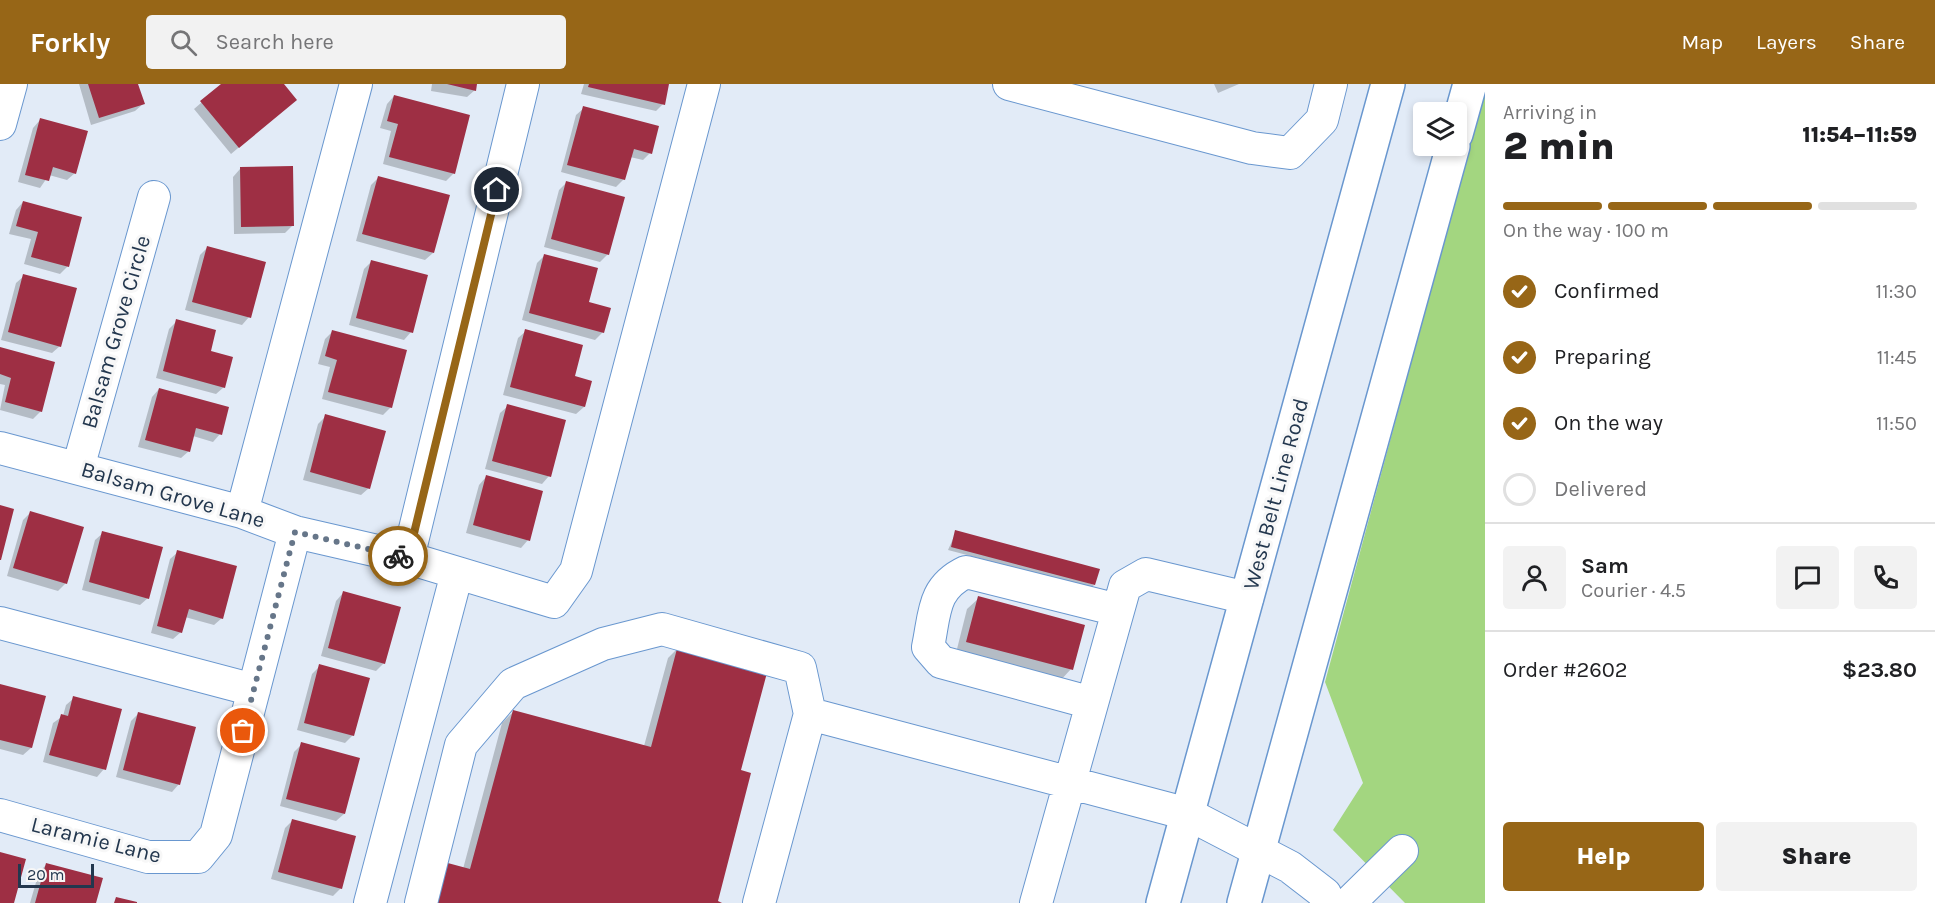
<!DOCTYPE html>
<meta charset="utf-8">
<style>
:root{--surface:#fff;--page:#f2f2f2;--text:#202124;--muted:#757577;--line:#e0e0e0;--accent:#976617}
body{margin:0;font-family:Karla,sans-serif;background:var(--page);color:var(--text);height:100vh;display:flex;flex-direction:column;font-size:22px;white-space:nowrap}
*{box-sizing:border-box;margin:0}
p{font-size:20px;color:var(--muted)}
.icon{flex:none;width:33px;height:33px;fill:none;stroke:currentColor;stroke-width:2;stroke-linecap:round;stroke-linejoin:round}
.map{position:relative;flex:1;overflow:hidden}
.details{display:flex;flex-direction:column;background:var(--surface);width:450px}
.details>*{flex:none}
.buttons{position:absolute;left:1413px;top:18px;display:grid;gap:12px}
.buttons a{display:grid;place-items:center;width:54px;height:54px;border-radius:6px;background:var(--surface);box-shadow:0 3px 9px #0003;font-size:30px}
.scale{position:absolute;left:18px;bottom:15px;width:76px;box-sizing:border-box;padding-left:6px;border:3px solid #23374e;border-top:0;font-size:16px;line-height:21px;white-space:nowrap;color:#23374e;-webkit-text-stroke:4px #f7f7f7;paint-order:stroke}
.pin{position:absolute;display:grid;place-items:center;width:51px;height:51px;color:#fff;margin:-26px;border:3px solid #fff;border-radius:50%;box-shadow:0 2px 6px #0007}
.courier{position:absolute;display:grid;place-items:center;width:60px;height:60px;margin:-30px;border:4px solid #976617;border-radius:50%;background:#fff;color:#222;box-shadow:0 2px 8px #0007}
.overview em{font-style:normal;font-weight:800}
.overview div{display:flex;flex-direction:column-reverse}
.overview{display:flex;align-items:center;justify-content:space-between;height:102px;padding:0 18px}
h1{font-size:39px;font-weight:800;line-height:45px}
.bar{display:grid;grid-template-columns:repeat(4,1fr);gap:9px 6px;align-content:center;height:72px;padding:0 18px}
.bar i{height:8px;border-radius:4px;background:var(--line)}
.bar .selected{background:var(--accent)}
.bar p{grid-column:span 4}
.line{display:flex;align-items:center;gap:15px;padding:0 18px;border-top:2px solid var(--line)}
.line div{flex:1}
.round{display:grid;place-items:center;flex:none;width:63px;height:63px;border-radius:6px;background:var(--page)}
ol{padding:0 18px;list-style:none}
li{display:flex;align-items:center;gap:18px;height:66px}
li p{margin-inline-start:auto}
li .icon{padding:6px;border-radius:50%;background:var(--accent);color:#fff;stroke-width:4}
li:last-child{color:var(--muted)}
li i{width:33px;height:33px;border:3px solid var(--line);border-radius:50%}
.action{display:flex;gap:12px;margin-top:auto;padding:12px 18px}
.action a{flex:1;height:69px;border-radius:6px;background:var(--accent);color:#fff;font-size:24px;font-weight:800;line-height:69px;text-align:center}
.action a+a{background:var(--page);color:var(--text)}
header{display:flex;align-items:center;gap:36px;box-sizing:border-box;height:84px;padding:0 30px;background:var(--accent);color:#fff}
header strong{font-size:28px}
nav{display:flex;gap:33px;margin-inline-start:auto;font-size:21px}
.search{width:420px;height:54px;background:var(--page);display:flex;align-items:center;gap:15px;box-sizing:border-box;padding:0 21px;border-radius:6px;color:var(--muted);font-size:22px}
main{display:flex;flex:1;min-height:0}
.map>svg:first-child{display:block}
.green{fill:#a3d680}
.shadow{fill:#0003}
.building{fill:#9e2f44}
.lines{fill:none;stroke-linecap:round;stroke-linejoin:round}
.minor-casing{stroke:#6997cf;stroke-width:34}
.major-casing{stroke:#6997cf;stroke-width:36}
.minor{stroke:#fff;stroke-width:32}
.major{stroke:#fff;stroke-width:33}
.done{stroke:#667689;stroke-width:6;stroke-dasharray:0 10.8}
.route{stroke:#976617;stroke-width:8}
.labels{text-anchor:middle;dominant-baseline:central;stroke-width:6;stroke-linejoin:round;paint-order:stroke}
.street-label{font-size:22px;fill:#23374e;stroke:#f7f7f7}
</style>
<header>
<strong>Forkly</strong>
<div class="search"><svg class="icon" aria-label="search" viewBox="0 0 24 24"><circle cx="10" cy="10" r="6"/><path d="M15 15l6 6"/></svg>Search here</div>
<nav><a>Map</a><a>Layers</a><a>Share</a></nav>
</header>
<main>
<div class="map">
<svg width="1485" height="819" viewBox="0 0 1485 819">
<rect width="100%" height="100%" fill="#e2ebf7"/>
<path class="green" d="M1485,5V819H1405L1333,746L1363,699L1325,598Z"/>
<path class="shadow" d="M79,0H137L143,20L135,27L91,41Z
M223,0H282L287,23L231,70L194,25Z
M432,0H476L475,6L467,13L431,7Z
M584,0H668L663,20L656,27L581,10Z
M1214,0H1239L1218,9Z
M394,12L469,32L453,90L446,97L383,80L391,47L380,44L387,20Z
M584,24L650,69L643,76L630,73L624,95L616,103L561,88L576,31Z
M40,36L75,89L67,96L49,91L40,104L18,98L33,44Z
M240,85L293,141L285,149L234,150L233,93Z
M378,94L433,169L425,176L356,157L371,101Z
M566,99L608,170L600,178L544,163L559,106Z
M23,118L68,182L60,190L24,180L31,155L9,150L16,126Z
M208,163L249,233L242,241L185,226L200,171Z
M545,171L587,219L603,248L595,256L522,236L537,179Z
M372,177L411,248L404,256L349,241L364,185Z
M24,192L60,262L52,269L1,256L16,199Z
M177,237L209,268L224,303L216,310L156,294L169,245Z
M526,247L573,294L590,298L584,323L576,330L503,311L518,254Z
M332,248L391,323L383,331L322,315L330,283L318,280L325,255Z
M0,265L41,327L33,335L0,326L5,301L0,300Z
M159,305L220,350L213,358L193,352L189,367L181,374L138,363L152,313Z
M508,322L549,392L542,400L485,385L500,329Z
M326,332L369,404L361,411L303,396L318,340Z
M486,393L528,456L521,464L466,449L479,401Z
M30,429L66,499L58,507L7,492L23,436Z
M956,448L1094,501L1091,504L948,466Z
M103,449L148,514L140,521L82,506L95,456Z
M178,468L222,534L214,541L185,533L181,548L173,555L151,549L170,475Z
M343,509L384,579L376,587L321,572L336,517Z
M979,514L1071,585L1060,597L956,569L967,525Z
M679,563L739,687L716,818L719,819L463,785L502,639L513,628L644,662L668,574Z
M320,582L353,651L345,659L297,646L312,590Z
M0,601L44,613L31,664L23,671L0,665Z
M74,614L104,685L97,693L43,678L53,639L63,632L66,621Z
M139,629L179,700L172,708L116,693L131,637Z
M302,660L344,730L336,737L280,722L294,668Z
M292,737L341,804L333,812L271,795L285,744Z
M46,781L95,819H30L39,788Z"/>
<path class="building" d="M88,0H138L145,20L99,34Z
M221,0H284L297,16L239,64L200,17Z
M447,0H477L476,7Z
M589,0H669L665,21L588,3Z
M394,11L470,31L455,90L389,73L398,40L387,37Z
M583,22L659,42L652,70L634,65L625,96L567,81Z
M40,34L88,47L76,90L53,83L49,97L25,91Z
M293,82L294,142L241,143L240,83Z
M378,92L450,111L434,169L362,150Z
M566,97L625,113L609,171L551,155Z
M23,117L82,133L69,183L31,173L38,148L16,142Z
M207,162L266,178L251,234L192,218Z
M544,170L598,184L589,218L611,224L604,249L529,229Z
M371,176L428,191L413,249L356,234Z
M23,190L77,204L61,263L8,248Z
M176,235L216,246L211,267L233,273L225,304L163,287Z
M525,245L583,261L575,292L592,297L585,323L510,303Z
M332,246L407,266L392,324L328,308L337,276L325,272Z
M0,263L55,278L42,328L5,318L11,294L0,290Z
M159,304L229,323L222,351L196,344L190,368L145,356Z
M507,320L566,336L551,393L492,377Z
M325,330L386,347L370,405L310,388Z
M486,391L543,407L530,457L473,441Z
M0,421L14,425L1,476H0Z
M30,427L84,443L67,500L13,484Z
M955,446L1100,485L1095,501L951,463Z
M102,447L163,463L149,515L89,498Z
M177,466L237,482L223,535L189,525L182,549L157,542Z
M343,507L401,523L385,580L328,564Z
M978,512L1085,541L1073,586L966,558Z
M678,561L768,585L741,686L751,689L718,817L722,819H433L444,778L470,785L513,626L651,663Z
M319,580L370,594L354,652L304,639Z
M0,600L46,612L32,664L0,656Z
M73,612L122,625L106,686L49,671L61,630L68,632Z
M138,628L196,643L180,701L123,686Z
M301,658L360,674L345,730L286,715Z
M292,735L356,752L342,805L278,788Z
M0,768L26,775L14,819H0Z
M46,779L103,794L96,819H35Z
M116,813L137,818V819H114Z"/>
<g class="lines">
<g class="minor-casing">
<path id="minor" d="M1009,0L1252,64L1290,69L1322,36L1331,0
M0,40L11,0
M0,364L242,428L295,448L408,474L554,518L576,487L704,0
M78,384L154,113
M242,428L356,0
M408,474L523,0
M0,539L254,606
M1092,619L941,578L928,563C935,530 932,504 966,488L1118,526
M0,731L148,773H198L216,751L295,448
M370,819L457,489
M421,819L461,661L513,600L603,560L662,545L800,584L810,630
M759,819L810,630L1188,730L1290,783L1325,810L1326,819
M1036,819L1125,502L1146,490L1247,514
M1349,819L1402,767"/>
</g>
<g class="major-casing">
<path id="major" d="M1456,50L1470,0
M1163,819L1388,0
M1244,819L1453,62"/>
</g>
<use href="#minor" class="minor"/>
<use href="#major" class="major"/>
</g>
<g class="lines">
<path class="done" d="M243,647L295,448L398,472"/>
<path class="route" d="M398,472L408,474L497,106"/>
</g>
<g class="labels">
<g class="street-label">
<text transform="translate(116 248) rotate(-74)">Balsam Grove Circle</text>
<text transform="translate(1276 410) rotate(-75)">West Belt Line Road</text>
<text transform="translate(173 411) rotate(16)">Balsam Grove Lane</text>
<text transform="translate(96 756) rotate(14)">Laramie Lane</text>
</g>
</g>
</svg>
<div class="buttons">
<a><svg class="icon" aria-label="layers" viewBox="0 0 24 24"><path d="M12 4l9 5-9 5-9-5zM3 14l9 5 9-5"/></svg></a>
</div>
<div class="scale">20 m</div>
<div class="pin" style="left:243px;top:647px;background:#ea580c"><svg class="icon" aria-label="bag" viewBox="0 0 24 24"><path d="M5 8h14l-1 12H6zM9 8a3 3 0 0 1 6 0"/></svg></div>
<div class="pin" style="left:497px;top:106px;background:#1f2937"><svg class="icon" aria-label="home" viewBox="0 0 24 24"><path d="M3 11l9-7 9 7M6 9v11h12V9"/></svg></div>
<div class="courier" style="left:398px;top:472px"><svg class="icon" aria-label="bike" viewBox="0 0 24 24"><circle cx="6" cy="16" r="4"/><circle cx="18" cy="16" r="4"/><path d="M6 16l4-8h5l3 8M10 8l3 8H6M13 5h3"/></svg></div>
</div>
<section class="details">
<div class="overview"><div><h1>2 min</h1><p>Arriving in</p></div><em>11:54–11:59</em></div>
<div class="bar"><i class="selected"></i><i class="selected"></i><i class="selected"></i><i></i><p>On the way · 100 m</p></div>
<ol>
<li><svg class="icon" aria-label="check" viewBox="0 0 24 24"><path d="M5 12l5 5 9-10"/></svg>Confirmed<p>11:30</p></li>
<li><svg class="icon" aria-label="check" viewBox="0 0 24 24"><path d="M5 12l5 5 9-10"/></svg>Preparing<p>11:45</p></li>
<li><svg class="icon" aria-label="check" viewBox="0 0 24 24"><path d="M5 12l5 5 9-10"/></svg>On the way<p>11:50</p></li>
<li><i></i>Delivered</li>
</ol>
<div class="line" style="height:108px"><a class="round"><svg class="icon" aria-label="person" viewBox="0 0 24 24"><circle cx="12" cy="8" r="4"/><path d="M4 21q1-7 8-7t8 7"/></svg></a><div><b>Sam</b><p>Courier · 4.5</p></div><a class="round"><svg class="icon" aria-label="chat" viewBox="0 0 24 24"><path d="M4 5h16v11H9l-5 4z"/></svg></a><a class="round"><svg class="icon" aria-label="phone" viewBox="0 0 24 24"><path d="M5 4h4l2 5-3 2q2 4 5 5l2-3 5 2v4C11 20 4 13 5 4z"/></svg></a></div>
<div class="line" style="height:78px"><div>Order #2602</div><b>$23.80</b></div>
<div class="action"><a>Help</a><a>Share</a></div>
</section>
</main>
